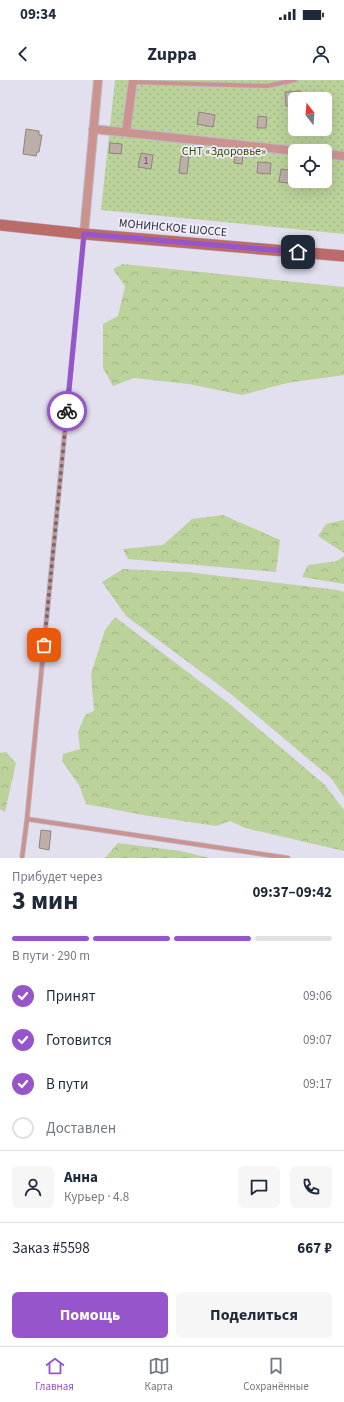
<!DOCTYPE html>
<html lang="ru">
<meta charset="utf-8">
<style>
:root{--surface:#fff;--page:#f6f6f7;--text:#1f2937;--muted:#747a83;--line:#e0e1e3;--accent:#9655cb}
body{margin:0;font-family:"Source Sans 3",sans-serif;background:var(--page);color:var(--text);height:100vh;display:flex;flex-direction:column;font-size:15px;white-space:nowrap}
*{box-sizing:border-box;margin:0}
p{font-size:13px;color:var(--muted)}
.icon{flex:none;width:22px;height:22px;fill:none;stroke:currentColor;stroke-width:2;stroke-linecap:round;stroke-linejoin:round}
.map{position:relative;height:778px;overflow:hidden}
.panel{display:flex;flex-direction:column;background:var(--surface);flex:1}
.panel>*{flex:none}
.needle{width:26px;rotate:343deg}
.controls{position:absolute;left:288px;top:12px;display:grid;gap:8px}
.controls a{display:grid;place-items:center;width:44px;height:44px;border-radius:6px;background:var(--surface);box-shadow:0 4px 16px #0002;font-size:20px}
.pin{position:absolute;display:grid;place-items:center;width:34px;height:34px;color:#fff;margin:-17px;border-radius:8px;box-shadow:0 2px 6px #0006}
.courier{position:absolute;display:grid;place-items:center;width:40px;height:40px;margin:-20px;border:3px solid #9655cb;border-radius:50%;background:#fff;color:#222;box-shadow:0 1px 5px #0007}
.overview em{font-style:normal;font-weight:700}
.overview div{display:flex;flex-direction:column-reverse}
.overview{display:flex;align-items:center;justify-content:space-between;height:68px;padding:0 12px}
h1{font-size:26px;font-weight:700;line-height:30px}
.bar{display:grid;grid-template-columns:repeat(4,1fr);gap:6px 4px;align-content:center;height:48px;padding:0 12px}
.bar i{height:5px;border-radius:3px;background:var(--line)}
.bar .on{background:var(--accent)}
.bar p{grid-column:span 4}
.line{display:flex;align-items:center;gap:10px;padding:0 12px;border-top:1px solid var(--line)}
.line div{flex:1}
.round{display:grid;place-items:center;flex:none;width:42px;height:42px;border-radius:6px;background:var(--page)}
ol{padding:0 12px;list-style:none}
li{display:flex;align-items:center;gap:12px;height:44px}
li p{margin-inline-start:auto}
li .icon{padding:4px;border-radius:50%;background:var(--accent);color:#fff;stroke-width:4}
li:last-child{color:var(--muted)}
li i{width:22px;height:22px;border:2px solid var(--line);border-radius:50%}
.action{display:flex;gap:8px;margin-top:auto;padding:8px 12px}
.action a{flex:1;height:46px;border-radius:6px;background:var(--accent);color:#fff;font-size:16px;font-weight:700;line-height:46px;text-align:center}
.action a+a{background:var(--page);color:var(--text)}
.status{display:flex;justify-content:space-between;align-items:center;height:28px;padding:0 20px;background:var(--surface);direction:ltr}
.status svg{height:11px;fill:currentColor}
header{display:flex;justify-content:space-between;align-items:center;height:52px;padding:0 12px;background:var(--surface);font-size:18px;font-weight:700}
.menu{display:flex;justify-content:space-around;align-items:center;height:56px;border-top:1px solid var(--line);background:var(--surface);font-size:11px;color:var(--muted)}
.menu a{display:grid;justify-items:center;gap:2px}
.menu .on{color:var(--accent)}
.map>svg:first-child{display:block}
.forest{fill:url(#forest-crowns)}
.park{fill:url(#park-dots);fill-rule:evenodd}
.building{fill:#bdafa7;stroke:#90837b}
.lines{fill:none;stroke-linecap:round;stroke-linejoin:round}
.service-casing{stroke:#bebbc8;stroke-width:5.5}
.minor-casing{stroke:#bebbc8;stroke-width:10}
.secondary-casing{stroke:#bebbc8;stroke-width:12}
.service{stroke:#cb9390;stroke-width:4}
.minor{stroke:#cb9390;stroke-width:8}
.secondary{stroke:#bb6b68;stroke-width:11}
.done{stroke:#6d6b74;stroke-width:4;stroke-dasharray:0 7.2}
.route{stroke:#9655cb;stroke-width:5}
.labels{text-anchor:middle;dominant-baseline:central;stroke-width:3.5;stroke-linejoin:round;paint-order:stroke}
.number-label{font-size:10px;fill:#524e4f}
.park-label{font-size:12px;fill:#374d03;stroke:#efedfb}
.street-label{font-size:12px;fill:#2e2d32;stroke:#efedfb}
</style>
<div class="status"><b>09:34</b><svg viewBox="0 0 49 12"><path d="M0 12V9h3v3zM5 12V6h3v6zM10 12V3h3v9zM15 12V0h3v12zM26 1h20v11H26zM47 4h2v5h-2z"/></svg></div>
<header><svg class="icon" aria-label="back" viewBox="0 0 24 24"><path d="M15 5l-7 7 7 7"/></svg>Zuppa<svg class="icon" aria-label="person" viewBox="0 0 24 24"><circle cx="12" cy="8" r="4"/><path d="M4 21q1-7 8-7t8 7"/></svg></header>
<div class="map">
<svg width="344" height="778" viewBox="0 0 344 778">
<defs>
<pattern id="forest-crowns" width="20" height="18" patternUnits="userSpaceOnUse"><rect width="20" height="18" fill="#bbd29b"/><path d="M2 6a3 3 0 1 1 6 0M12 15a3 3 0 1 1 6 0" fill="none" stroke="#a1b586"/></pattern>
<pattern id="park-dots" width="8" height="8" patternUnits="userSpaceOnUse"><rect width="8" height="8" fill="#bbd29b"/><path d="M2 2h.1M6 6h.1" fill="none" stroke="#a1b586" stroke-width="1.8" stroke-linecap="round"/></pattern>
</defs>
<rect width="100%" height="100%" fill="#e2dfee"/>
<path class="forest" d="M123,184L344,207V295L287,303L242,315L189,304L134,298L113,306L103,288V244L118,236L125,206L113,189Z
M223,435L280,460L276,492L128,479L123,469L163,465L192,439Z
M344,440V473L318,456L326,444Z
M344,476V504L302,497L308,485L337,481Z
M123,489L187,492L338,510L344,512V717L331,698L231,614L126,536L102,502Z
M115,537L227,622L325,705L344,730V771L245,748L230,741L216,746L143,735L86,724L79,705L62,681L63,674L80,669L78,652L85,635L94,631L91,594L105,550Z
M6,672L16,683L5,732L0,729V673Z
M118,763L180,771L210,778H105Z"/>
<path class="park" d="M115,0H344V154L101,130ZM295,19H325V49H295ZM295,71H325V101H295Z"/>
<path class="building" d="M301,11L302,19H295V25L286,26L285,12Z
M199,32L215,35L213,47L197,44Z
M258,36L267,37L266,48H257Z
M26,49L39,51V55H42L39,72H37L36,76L23,74Z
M110,63L122,64L121,74L109,73Z
M141,73L153,75L151,89L138,87Z
M235,74L243,75L242,84L234,83Z
M181,76H189L187,94L179,93Z
M258,82L271,83L270,94L257,93Z
M281,89L295,91V104L279,102Z
M41,750L51,751L49,770L39,768Z"/>
<g class="lines">
<g class="service-casing">
<path id="service" d="M133,2L267,6L295,0
M27,739L288,778
M22,778L27,739L84,154"/>
</g>
<g class="minor-casing">
<path id="minor" d="M93,49L297,71
M126,52L133,0
M325,74L344,76
M84,154L98,0"/>
</g>
<g class="secondary-casing">
<path id="secondary" d="M0,145L84,154L344,176"/>
</g>
<use href="#service" class="service"/>
<use href="#minor" class="minor"/>
<use href="#secondary" class="secondary"/>
</g>
<g class="lines">
<path class="done" d="M44,565L67,331"/>
<path class="route" d="M67,331L84,154L298,172"/>
</g>
<g class="labels">
<g class="number-label">
<text x="146" y="81">1</text>
</g>
<g class="park-label">
<text x="224" y="71">СНТ «Здоровье»</text>
</g>
<g class="street-label">
<text transform="translate(173 148) rotate(5)">МОНИНСКОЕ ШОССЕ</text>
</g>
</g>
</svg>
<div class="controls">
<a><svg class="needle" viewBox="-14 -14 28 28"><path d="M0-13l5 13h-10z" fill="#e53935"/><path d="M0 13l5-13h-10z" fill="#747a83"/></svg></a>
<a><svg class="icon" aria-label="locate" viewBox="0 0 24 24"><circle cx="12" cy="12" r="6"/><path d="M12 2v4M12 18v4M2 12h4M18 12h4"/></svg></a>
</div>
<div class="pin" style="left:44px;top:565px;background:#ea580c"><svg class="icon" aria-label="bag" viewBox="0 0 24 24"><path d="M5 8h14l-1 12H6zM9 8a3 3 0 0 1 6 0"/></svg></div>
<div class="pin" style="left:298px;top:172px;background:#1f2937"><svg class="icon" aria-label="home" viewBox="0 0 24 24"><path d="M3 11l9-7 9 7M6 9v11h12V9"/></svg></div>
<div class="courier" style="left:67px;top:331px"><svg class="icon" aria-label="bike" viewBox="0 0 24 24"><circle cx="6" cy="16" r="4"/><circle cx="18" cy="16" r="4"/><path d="M6 16l4-8h5l3 8M10 8l3 8H6M13 5h3"/></svg></div>
</div>
<section class="panel">
<div class="overview"><div><h1>3 мин</h1><p>Прибудет через</p></div><em>09:37–09:42</em></div>
<div class="bar"><i class="on"></i><i class="on"></i><i class="on"></i><i></i><p>В пути · 290 m</p></div>
<ol>
<li><svg class="icon" aria-label="check" viewBox="0 0 24 24"><path d="M5 12l5 5 9-10"/></svg>Принят<p>09:06</p></li>
<li><svg class="icon" aria-label="check" viewBox="0 0 24 24"><path d="M5 12l5 5 9-10"/></svg>Готовится<p>09:07</p></li>
<li><svg class="icon" aria-label="check" viewBox="0 0 24 24"><path d="M5 12l5 5 9-10"/></svg>В пути<p>09:17</p></li>
<li><i></i>Доставлен</li>
</ol>
<div class="line" style="height:72px"><a class="round"><svg class="icon" aria-label="person" viewBox="0 0 24 24"><circle cx="12" cy="8" r="4"/><path d="M4 21q1-7 8-7t8 7"/></svg></a><div><b>Анна</b><p>Курьер · 4.8</p></div><a class="round"><svg class="icon" aria-label="chat" viewBox="0 0 24 24"><path d="M4 5h16v11H9l-5 4z"/></svg></a><a class="round"><svg class="icon" aria-label="phone" viewBox="0 0 24 24"><path d="M5 4h4l2 5-3 2q2 4 5 5l2-3 5 2v4C11 20 4 13 5 4z"/></svg></a></div>
<div class="line" style="height:52px"><div>Заказ #5598</div><b>667 ₽</b></div>
<div class="action"><a>Помощь</a><a>Поделиться</a></div>
</section>
<nav class="menu">
<a class="on"><svg class="icon" aria-label="home" viewBox="0 0 24 24"><path d="M3 11l9-7 9 7M6 9v11h12V9"/></svg>Главная</a>
<a><svg class="icon" aria-label="map" viewBox="0 0 24 24"><path d="M3 6l6-2 6 2 6-2v14l-6 2-6-2-6 2zM9 4v14M15 6v14"/></svg>Карта</a>
<a><svg class="icon" aria-label="saved" viewBox="0 0 24 24"><path d="M7 4h10v16l-5-4-5 4z"/></svg>Сохранённые</a>
</nav>
